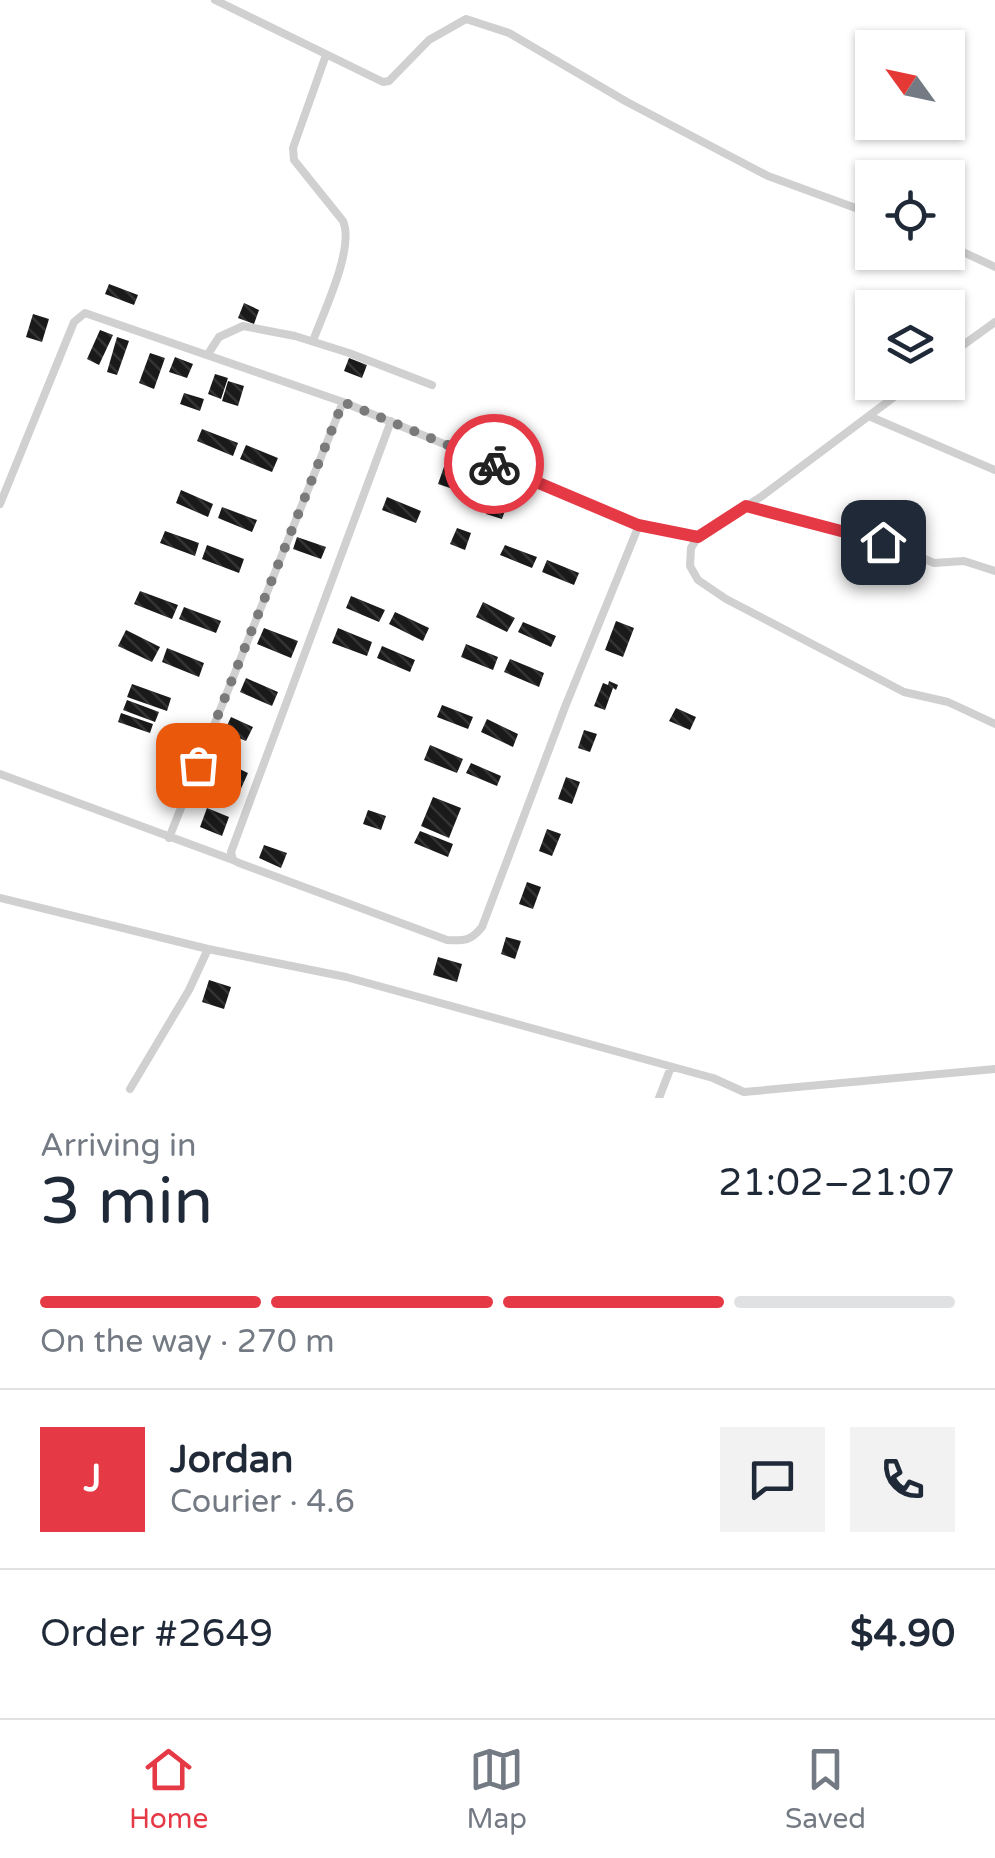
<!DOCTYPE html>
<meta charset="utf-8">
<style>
:root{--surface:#fff;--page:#f2f2f3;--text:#1f2937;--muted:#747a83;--line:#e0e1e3;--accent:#e63946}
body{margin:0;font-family:"Varela Round",sans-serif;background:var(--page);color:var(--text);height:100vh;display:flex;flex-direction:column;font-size:38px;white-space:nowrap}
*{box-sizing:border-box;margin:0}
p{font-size:32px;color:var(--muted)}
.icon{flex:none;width:55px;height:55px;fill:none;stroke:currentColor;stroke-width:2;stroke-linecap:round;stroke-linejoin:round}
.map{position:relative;height:1098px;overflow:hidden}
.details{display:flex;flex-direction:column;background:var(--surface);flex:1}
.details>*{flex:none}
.needle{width:65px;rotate:303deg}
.tools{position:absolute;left:855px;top:30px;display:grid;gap:20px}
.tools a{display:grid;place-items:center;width:110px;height:110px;border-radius:0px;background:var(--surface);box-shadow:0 2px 8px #0004;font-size:50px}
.pin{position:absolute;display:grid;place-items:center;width:85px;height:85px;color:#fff;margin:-42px;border-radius:20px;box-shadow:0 5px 15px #0006}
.courier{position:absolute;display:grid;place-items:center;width:100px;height:100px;margin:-50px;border:8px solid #e63946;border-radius:50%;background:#fff;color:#222;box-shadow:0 2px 12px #0007}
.summary em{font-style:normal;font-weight:600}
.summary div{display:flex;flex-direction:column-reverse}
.summary{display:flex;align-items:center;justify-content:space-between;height:170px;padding:0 40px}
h1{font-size:65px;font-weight:600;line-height:75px}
.bar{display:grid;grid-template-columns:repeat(4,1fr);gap:15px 10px;align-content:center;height:120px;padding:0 40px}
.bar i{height:12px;border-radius:8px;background:var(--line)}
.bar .selected{background:var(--accent)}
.bar p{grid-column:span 4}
.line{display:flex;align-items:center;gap:25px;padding:0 40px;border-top:2px solid var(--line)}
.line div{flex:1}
.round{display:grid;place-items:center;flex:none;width:105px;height:105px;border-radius:0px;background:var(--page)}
.tabs{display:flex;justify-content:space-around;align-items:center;height:140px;border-top:2px solid var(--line);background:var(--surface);font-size:28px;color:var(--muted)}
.tabs a{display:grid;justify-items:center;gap:5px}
.tabs .selected{color:var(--accent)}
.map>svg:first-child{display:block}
.building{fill:url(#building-back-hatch)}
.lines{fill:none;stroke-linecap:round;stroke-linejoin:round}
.minor{stroke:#d0d0d0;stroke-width:8}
.done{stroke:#7a7a7a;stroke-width:10;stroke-dasharray:0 18}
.route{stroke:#e63946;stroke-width:12}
</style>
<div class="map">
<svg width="995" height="1098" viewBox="0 0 995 1098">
<defs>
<pattern id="building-back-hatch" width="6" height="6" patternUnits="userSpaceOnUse" patternTransform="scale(2.5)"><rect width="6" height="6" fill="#1a1a1a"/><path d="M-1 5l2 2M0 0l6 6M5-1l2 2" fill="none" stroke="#333"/></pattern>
</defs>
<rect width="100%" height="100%" fill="#fff"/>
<path class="building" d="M109,284L138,295L134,305L105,294Z
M244,303L259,310L254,324L238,318Z
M33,314L49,319L42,342L26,337Z
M100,330L113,335L99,365L87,359Z
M117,337L129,341L117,375L107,372Z
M150,353L165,358L154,389L139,383Z
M175,357L193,364L187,378L169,372Z
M349,358L367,365L362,378L344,371Z
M215,374L228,378L221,399L208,394Z
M228,381L244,386L238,406L222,401Z
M184,393L204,399L200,411L180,404Z
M202,429L238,443L233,456L197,441Z
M246,445L278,458L272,472L240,459Z
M445,464L462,470L456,490L438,484Z
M181,490L213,504L208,517L176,503Z
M492,496L508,502L502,519L486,514Z
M387,497L421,511L416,523L382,510Z
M222,507L257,520L252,532L218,518Z
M457,528L471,533L465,550L450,544Z
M165,531L199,543L195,556L160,543Z
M297,537L326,547L321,559L293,549Z
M207,545L244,559L239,573L202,559Z
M505,545L537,557L532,568L500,555Z
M547,560L579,573L574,585L542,572Z
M140,591L178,605L172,619L134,604Z
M351,596L385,610L379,622L346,608Z
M483,602L515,618L507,632L476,617Z
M184,607L221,621L216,633L179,619Z
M395,612L429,628L423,641L389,624Z
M616,621L634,628L623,657L605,650Z
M523,622L556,636L551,647L518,632Z
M264,628L298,641L291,658L257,644Z
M338,628L372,642L367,656L332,643Z
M126,630L160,647L152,662L118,646Z
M466,644L498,657L493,670L461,657Z
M382,646L415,660L410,672L377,658Z
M167,648L204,663L199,677L162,662Z
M510,659L544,673L539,687L504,672Z
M246,678L278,692L272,706L240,692Z
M609,681L618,685L616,690L613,688L605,710L594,706L603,683L608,685Z
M132,684L171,698L167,711L127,697Z
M127,700L159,712L155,722L123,710Z
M442,705L473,717L468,729L437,717Z
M676,708L696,717L690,730L669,721Z
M121,713L153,724L150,733L118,722Z
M231,717L253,727L246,741L224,732Z
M487,719L518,734L513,747L481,732Z
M584,730L597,734L590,752L578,748Z
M430,745L463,759L457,773L424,760Z
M227,763L248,773L239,793L217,783Z
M471,763L501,776L497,786L466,773Z
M566,777L580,782L572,804L558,799Z
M433,797L461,808L449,838L421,826Z
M207,808L229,817L222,836L200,827Z
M368,810L386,816L381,830L363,824Z
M547,829L561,834L552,856L539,851Z
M420,831L453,844L448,857L414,843Z
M264,845L287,853L281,868L259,858Z
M527,882L541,887L533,909L519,904Z
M506,937L521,941L515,959L501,954Z
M438,957L462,964L457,982L433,975Z
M209,980L231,987L224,1009L202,1002Z"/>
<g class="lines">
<path class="minor" d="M215,0L383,82L389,81L429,40L466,19L509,33L627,102L768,176L872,214
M948,245L995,267
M313,341C323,313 355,248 343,221L294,160L293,148L326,55
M208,354L219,337L243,326L295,336L349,353L432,385
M948,356L995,322
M871,417L995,470
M391,421L231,852L233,860L239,863L447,940C464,941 471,941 482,927L565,707L639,525
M0,504L74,322L85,313L343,402L639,525L698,537L762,496L914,382
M747,506L883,541L934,563L964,561L995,571
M698,537L691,548L690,566L698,580L726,599L904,692L948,702L995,724
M0,774L233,860
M169,838L343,402
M0,898L208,949L346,977L713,1078L744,1092L995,1069
M130,1089L189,990L208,949
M659,1098L671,1067"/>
</g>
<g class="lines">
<path class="done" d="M198,765L343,402L494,464"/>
<path class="route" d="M494,464L638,525L698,537L746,506L883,542"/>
</g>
</svg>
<div class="tools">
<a><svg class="needle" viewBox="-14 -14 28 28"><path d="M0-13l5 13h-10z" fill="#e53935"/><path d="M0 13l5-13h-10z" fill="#747a83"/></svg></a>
<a><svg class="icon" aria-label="locate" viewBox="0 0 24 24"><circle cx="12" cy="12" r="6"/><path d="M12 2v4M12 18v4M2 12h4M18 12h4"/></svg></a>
<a><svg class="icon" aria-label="layers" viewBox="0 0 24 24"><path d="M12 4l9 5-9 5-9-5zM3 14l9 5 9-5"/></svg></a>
</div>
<div class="pin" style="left:198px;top:765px;background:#ea580c"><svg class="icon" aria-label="bag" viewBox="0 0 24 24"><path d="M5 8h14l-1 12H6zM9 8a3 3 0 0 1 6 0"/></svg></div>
<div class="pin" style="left:883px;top:542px;background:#1f2937"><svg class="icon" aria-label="home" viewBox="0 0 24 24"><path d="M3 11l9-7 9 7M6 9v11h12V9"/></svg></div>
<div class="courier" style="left:494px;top:464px"><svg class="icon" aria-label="bike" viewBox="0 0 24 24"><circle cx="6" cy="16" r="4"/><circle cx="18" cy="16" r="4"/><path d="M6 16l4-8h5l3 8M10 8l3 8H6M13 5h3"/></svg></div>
</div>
<section class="details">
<div class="summary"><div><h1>3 min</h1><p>Arriving in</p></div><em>21:02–21:07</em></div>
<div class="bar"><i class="selected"></i><i class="selected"></i><i class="selected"></i><i></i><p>On the way · 270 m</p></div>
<div class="line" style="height:180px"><b class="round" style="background:var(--accent);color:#fff">J</b><div><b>Jordan</b><p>Courier · 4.6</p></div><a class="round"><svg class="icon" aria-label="chat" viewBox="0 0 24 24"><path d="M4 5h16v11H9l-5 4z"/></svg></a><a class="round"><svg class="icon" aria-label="phone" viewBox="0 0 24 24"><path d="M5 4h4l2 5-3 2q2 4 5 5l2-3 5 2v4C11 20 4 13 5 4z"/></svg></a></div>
<div class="line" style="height:130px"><div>Order #2649</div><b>$4.90</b></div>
</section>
<nav class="tabs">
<a class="selected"><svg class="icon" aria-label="home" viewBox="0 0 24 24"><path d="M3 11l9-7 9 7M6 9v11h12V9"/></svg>Home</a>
<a><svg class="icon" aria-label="map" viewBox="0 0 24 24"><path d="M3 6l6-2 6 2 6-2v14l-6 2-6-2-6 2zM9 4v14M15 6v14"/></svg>Map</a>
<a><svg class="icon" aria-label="saved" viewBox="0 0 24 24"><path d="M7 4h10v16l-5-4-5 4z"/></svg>Saved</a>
</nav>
